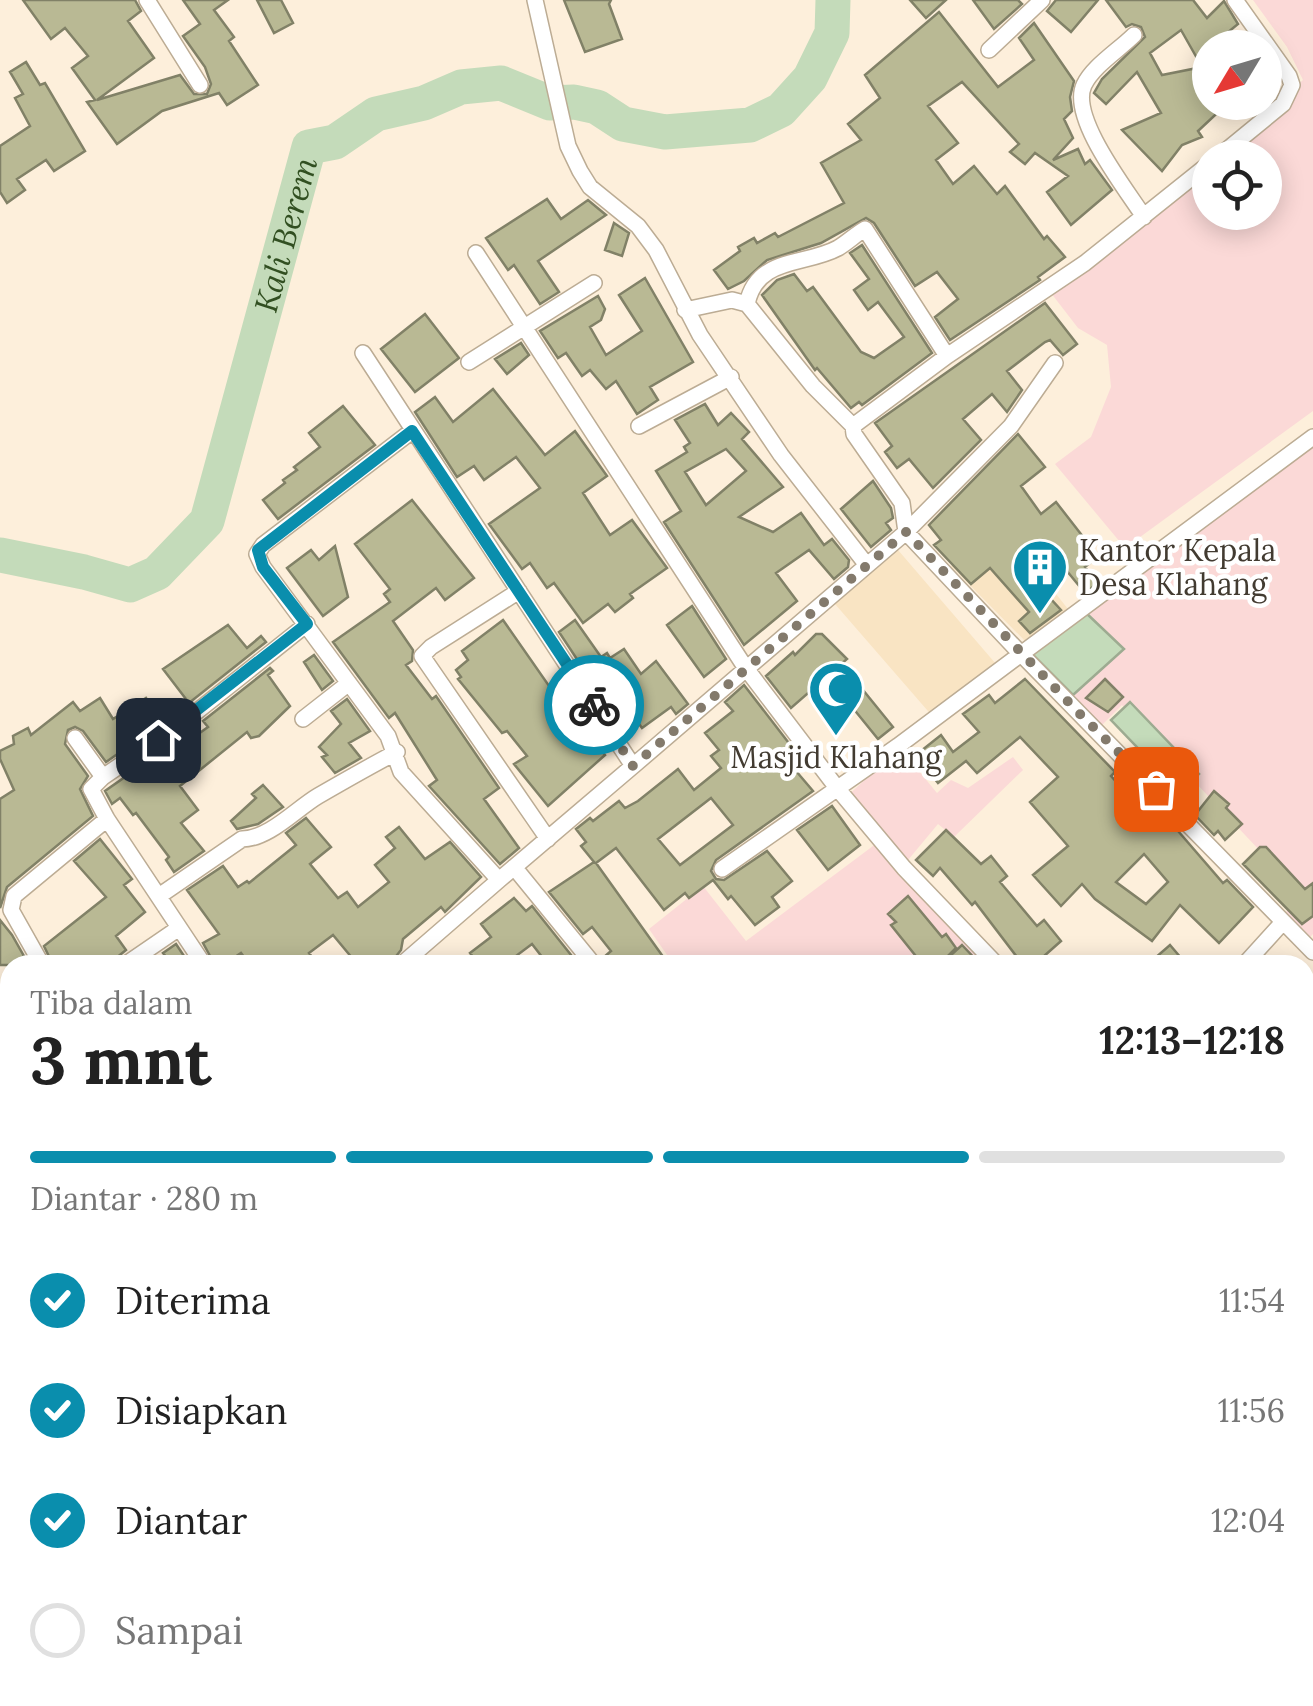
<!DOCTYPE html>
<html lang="id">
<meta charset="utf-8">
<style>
:root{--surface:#fff;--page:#f6f6f6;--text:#222;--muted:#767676;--line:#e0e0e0;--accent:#0a8ead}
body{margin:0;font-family:Lora,serif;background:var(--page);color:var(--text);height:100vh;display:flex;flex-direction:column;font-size:38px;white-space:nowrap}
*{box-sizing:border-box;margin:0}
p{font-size:32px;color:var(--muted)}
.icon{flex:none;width:55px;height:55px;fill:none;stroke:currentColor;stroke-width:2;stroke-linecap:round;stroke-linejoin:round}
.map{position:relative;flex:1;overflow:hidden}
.side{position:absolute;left:0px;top:955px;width:1315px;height:752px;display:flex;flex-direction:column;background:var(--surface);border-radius:30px 30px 0 0;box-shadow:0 5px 25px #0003}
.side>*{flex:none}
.needle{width:65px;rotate:232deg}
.tools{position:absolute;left:1192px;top:30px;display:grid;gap:20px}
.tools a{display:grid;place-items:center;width:90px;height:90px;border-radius:50%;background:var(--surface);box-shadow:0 5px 25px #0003;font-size:50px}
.pin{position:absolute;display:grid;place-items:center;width:85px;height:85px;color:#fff;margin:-42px;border-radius:20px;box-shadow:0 5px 15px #0006}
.courier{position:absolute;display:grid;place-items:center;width:100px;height:100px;margin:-50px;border:8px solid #0a8ead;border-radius:50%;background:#fff;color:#222;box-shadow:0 2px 12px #0007}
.headline em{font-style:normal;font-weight:800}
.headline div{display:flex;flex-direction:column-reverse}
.headline{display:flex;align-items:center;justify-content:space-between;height:170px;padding:0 30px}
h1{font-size:65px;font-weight:800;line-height:75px}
.bar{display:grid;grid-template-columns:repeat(4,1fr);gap:15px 10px;align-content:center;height:120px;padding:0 30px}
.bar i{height:12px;border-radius:8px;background:var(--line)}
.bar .current{background:var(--accent)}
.bar p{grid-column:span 4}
ol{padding:0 30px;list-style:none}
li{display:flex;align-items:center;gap:30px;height:110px}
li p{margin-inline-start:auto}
li .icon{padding:10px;border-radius:50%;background:var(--accent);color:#fff;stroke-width:4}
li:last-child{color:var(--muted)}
li i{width:55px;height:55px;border:5px solid var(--line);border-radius:50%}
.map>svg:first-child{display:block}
.built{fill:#f9e4c3}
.green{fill:#fbd9d7}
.water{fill:#c4dbba;stroke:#9dab91;stroke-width:2.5}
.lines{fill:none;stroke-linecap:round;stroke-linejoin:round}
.river{stroke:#c4dbba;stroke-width:35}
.building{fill:#b9b994;stroke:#818167;stroke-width:2.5;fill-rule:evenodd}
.minor-casing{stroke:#bcac94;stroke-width:18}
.tertiary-casing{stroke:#bcac94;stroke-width:22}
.minor{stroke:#fff;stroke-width:15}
.tertiary{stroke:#fff;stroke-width:20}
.done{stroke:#837a6c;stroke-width:10;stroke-dasharray:0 18}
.route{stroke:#0a8ead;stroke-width:12}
.labels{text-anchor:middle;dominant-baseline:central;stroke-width:9;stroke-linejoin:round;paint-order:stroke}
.poi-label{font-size:30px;fill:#423b31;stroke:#fff;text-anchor:start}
.water-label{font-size:32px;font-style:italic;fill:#314f21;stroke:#fff}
</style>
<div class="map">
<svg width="1313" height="1706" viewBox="0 0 1313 1706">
<rect width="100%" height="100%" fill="#fdefdb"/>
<path class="built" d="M1001,525L1068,609L1027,643L951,566Z
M898,550L996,664L934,718L835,604Z"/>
<path class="green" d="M1253,0H1313V411L1125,548L1055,464L1091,437L1111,387L1107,345L1078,328L1051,293L1210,161V212H1265V158L1214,157L1303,80L1287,47Z
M1313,443V934L1301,947L1278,922L1301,894L1122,705L1099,728L1026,653Z
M900,748L937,793L951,780L968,788L1013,757L1023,770L954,837L938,824L898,872L996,965H674L649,929L703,886L746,941L877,843L845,798Z
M1305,984L1313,993V1107L1305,1117Z
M0,1097L10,1106V1657L0,1664Z
M1313,1115V1452L1305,1443V1124Z
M1313,1512V1706H1146L1154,1698H1305V1521Z
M874,1698H1112L1105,1706H880Z"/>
<path class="water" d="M1084,611L1124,649L1073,695L1032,654Z
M1130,702L1199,774L1180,792L1111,720Z"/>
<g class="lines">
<path class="river" id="s1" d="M0,555L84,572L130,585L157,573L207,521L309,147L335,142L376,114L424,103L461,87L501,83L550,103L574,102L597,107L623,124L665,132L750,125L781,110L810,78L832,33L833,0"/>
</g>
<path class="building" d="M23,0H135L141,11L128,21L154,58L97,100L180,75L194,94H207L211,84L205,67L183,36L200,24L183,0H228L214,10L234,37L229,41L258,85L227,105L219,93L162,111L117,144L87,102L95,100L72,68L88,56L65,28L51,39Z
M257,0H281L293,23L274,33Z
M564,0H611L609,4L622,39L585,52Z
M910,0H946L926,18Z
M973,0H1018L1022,4L994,29Z
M1056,0H1098L1071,32L1047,11Z
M1106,0H1193L1207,18L1224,1L1238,24L1210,47V102H1229L1198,131L1202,137L1182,145L1162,171L1122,130L1161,113L1137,72L1106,104L1094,93L1102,79L1145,37L1141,27L1132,24L1126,27ZM1181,30L1202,67L1162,75L1150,53Z
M939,12L998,87L1034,60L1019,38L1034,23L1074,81L1070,97L1072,111L1064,119L1073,138L1053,160L1078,149L1085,164L1090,160L1112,190L1071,225L1047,192L1068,176L1035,153L1025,164L1010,152L1019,144L962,82L928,106L958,143L936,160L953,184L974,166L997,194L1005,186L1044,239L1047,236L1065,257L1038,277L1040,280L950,340L935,317L958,299L937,272L915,286L874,223L866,218L821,243L767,260L744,281L728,289L714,270L740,251L738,247L754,238L757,243L775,233L778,237L844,203L821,163L861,140L848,124L880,98L865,75Z
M26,62L40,85L45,83L85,151L54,171L46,160L17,179L25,190L7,203L0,192V146L30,126L15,98L23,94L10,72Z
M547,199L561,219L588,200L606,215L538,261L559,292L540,304L514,265L508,270L486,238Z
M614,223L629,233L622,256L605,250Z
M862,245L932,353L862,405L859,402L851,408L817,368L815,370L762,295L777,280L794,274L807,291L813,287L861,352L874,358L904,337L878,302L868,310L854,290L869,279L850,253Z
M645,278L693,362L650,387L658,400L637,414L616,381L606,389L590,370L582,376L566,353L558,358L540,331L598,296L605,309L601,320L590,327L606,355L642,331L619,295Z
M1045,303L1077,344L1063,355L1050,340L1045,342L1007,371L1022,390L1007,412L992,394L963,419L981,440L933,488L909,459L897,468L885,452L892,446L875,423Z
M425,314L459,358L415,392L381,349Z
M521,343L529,355L507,374L495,359Z
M493,389L545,455L575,431L607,476L583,493L610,535L632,520L667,568L630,594L633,598L615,612L608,604L583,623L554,583L547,588L530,563L522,569L489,524L540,488L516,457L484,480L474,466L457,477L415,412L435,397L453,422Z
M705,404L718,425L731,413L749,432L742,439L783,487L739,517L773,532L801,513L824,545L832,539L849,560L848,567L834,579L809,550L776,573L797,601L744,645L664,522L681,511L656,471L687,452L684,447L690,443L675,420ZM726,449L746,471L706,505L685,472Z
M343,406L375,445L278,519L263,500L285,483L283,480L297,470L294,467L320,447L309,433Z
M1018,434L1045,467L1021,486L1041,514L1056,502L1098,556L1085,567L1098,583L1085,593L1062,565L1039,586L1061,610L1030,633L1019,621L1029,612L990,568L971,584L934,545L941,540L929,525Z
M873,481L891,508L893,518L886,523L891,530L871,547L841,509Z
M412,500L474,578L445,600L436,588L393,621L413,650L412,661L406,665L432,699L436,696L499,788L484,799L519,848L500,864L429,786L437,780L395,713L389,718L333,642L390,602L384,594L390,589L355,544Z
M335,546L348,597L323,616L287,568L311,550L319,560Z
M692,606L726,659L704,677L667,625Z
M503,620L556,696L605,755L548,806L514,764L527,756L507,731L502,733L458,679L461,677L456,670L468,660L462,651Z
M575,620L601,657L607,653L610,658L624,649L641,674L656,661L688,704L676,714L671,707L642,728L613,688L608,693L603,684L596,688L559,632Z
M228,625L247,648L261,636L266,642L189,703L163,669Z
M816,634H822L847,659L791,708L766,676L793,652L795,655Z
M314,655L333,681L322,690L304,662Z
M270,668L273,671L268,675L290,706L259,736L251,738L247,732L180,786L198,810L181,823L204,851L174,872L166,860L169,857L136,813L133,815L120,798L112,804L105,791L175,742L179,748L208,727L203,721Z
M1025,679L1115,772L1111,776L1134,801L1150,815L1153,811L1169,827L1172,824L1223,883L1227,880L1253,907L1219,943L1180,905L1152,941L1095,899L1082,884L1061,906L1033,875L1068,846L1030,802L1058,777L1020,737L977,773L966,761L938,783L916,755L941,735L953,752L979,732L963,714L989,695L995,703ZM1144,854L1168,882L1146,904L1116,882Z
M1105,679L1123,697L1108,712L1086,698Z
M744,685L805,764L796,771L813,791L716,860L711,871L716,879L724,880L767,851L792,881L772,897L779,907L755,925L731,896L728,899L713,880L689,898L685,893L664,910L616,848L596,863L669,965H605L603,958L611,951L592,927L583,934L549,892L594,862L581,846L586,842L576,829L590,818L593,821L619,801L625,808L638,801L678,769L694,790L721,768L711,756L719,750L705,733L733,711L725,702ZM711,798L733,825L680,865L658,839Z
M863,690L893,727L878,739L848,702Z
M100,698L113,719L146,698L162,723L106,762L83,731L75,727L68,730L65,744L88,776L80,789L93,816L7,887L0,908V799L14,790L0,759V751L14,744L13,736L28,728L31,735L73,702L80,711Z
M347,699L370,731L349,743L361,758L335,773L322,757L327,755L319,747L341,724L331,711Z
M263,785L283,807L258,824L237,829L231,821L256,798L252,794Z
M1214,791L1229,804L1226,808L1242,824L1225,840L1218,831L1214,835L1195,815Z
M832,806L860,845L828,870L797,830Z
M306,818L331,847L310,864L338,898L347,892L358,907L389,882L375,865L395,848L386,837L399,827L425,859L450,842L481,877L445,912L441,907L403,939L401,950L389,965H358L333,935L309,953L318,965H250L241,953L223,965H215L203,943L219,934L187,890L223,866L238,887L247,881L249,883L296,845L286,833Z
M946,830L981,864L991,856L1007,876L1000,882L1037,926L1044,920L1061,941L1034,965H1023L975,902L972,905L940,868L933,876L916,860Z
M100,839L132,879L124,885L145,912L116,936L126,950L115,959L114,965H53L44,946L106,897L74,861Z
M1260,847H1266L1305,889L1313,883V916L1302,924L1243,864Z
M908,896L942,937L946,934L956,948L939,965H923L891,925L896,922L888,914Z
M514,898L526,911L532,906L579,965H555L551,959L546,962L532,944L504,965H479L470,953L491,937L481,924Z
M0,920L12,935L29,965H0Z
M176,944L190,965H167L171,963L163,953Z
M962,945L981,965H940Z
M1170,945L1187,965H1147Z"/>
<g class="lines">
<g class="minor-casing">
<path id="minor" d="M147,0L200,85
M535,0L568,146L580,171L590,187L638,226L656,250L700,335L781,455L866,564
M1134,35C1119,50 1093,66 1084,85C1069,117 1126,189 1144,217
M989,50L1042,0
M1217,158L1283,104L1292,85L1289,76L1235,0
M476,253L745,667L837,788L904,868L997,965
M747,304C757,256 805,266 838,248C848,242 856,234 865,229L947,356
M685,310L732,300L747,304L813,386L853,426
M363,353L633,766L499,880
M469,362L594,283
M639,426L731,377
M1313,437L1021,654L1313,952
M519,591L431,647L422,656L548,839
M303,719L349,683
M75,738L103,777L91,789L107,819L204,965
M633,766L906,532L1011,426L1055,363
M103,777L185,721L307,624
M514,867L594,965
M722,869L898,746L1021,654L906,532L902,503L854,434L853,426L947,356L1085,263L1210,163
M159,896L242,839C269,839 296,809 318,796C344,781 370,766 397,752
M42,965L11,910L14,896L107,819
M125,965L179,928
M401,965L499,880L401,772L388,736L263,567L257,554L263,545L412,431
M1244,965L1283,922
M540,1698L546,1706
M864,1698L870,1706
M58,1706L64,1698"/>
</g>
<g class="tertiary-casing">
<path id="tertiary" d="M1305,1482L1313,1473
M1111,1706L1119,1698"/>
</g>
<use href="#minor" class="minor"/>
<use href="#tertiary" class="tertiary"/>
</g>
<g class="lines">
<path class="done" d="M594,705L633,766L906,532L1080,714L1156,789"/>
<path class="route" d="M158,740L307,624L263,567L258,550L412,431L594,705"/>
</g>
<defs>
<g id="building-pin" transform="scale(2.875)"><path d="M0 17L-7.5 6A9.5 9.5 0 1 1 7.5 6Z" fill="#0a8ead" stroke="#fff"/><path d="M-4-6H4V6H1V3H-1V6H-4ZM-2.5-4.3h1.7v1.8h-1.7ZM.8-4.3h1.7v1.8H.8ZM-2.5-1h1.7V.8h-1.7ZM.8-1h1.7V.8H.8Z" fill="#fff"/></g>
<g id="mosque-pin" transform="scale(2.875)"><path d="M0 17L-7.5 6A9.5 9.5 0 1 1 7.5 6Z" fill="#0a8ead" stroke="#fff"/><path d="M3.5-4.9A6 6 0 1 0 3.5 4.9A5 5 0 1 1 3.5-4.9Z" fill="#fff"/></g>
</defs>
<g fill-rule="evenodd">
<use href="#building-pin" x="1040" y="567"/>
<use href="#mosque-pin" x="836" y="689"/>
</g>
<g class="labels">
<g class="poi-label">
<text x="1079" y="550">Kantor Kepala<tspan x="1079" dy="34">Desa Klahang</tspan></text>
<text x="836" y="757" text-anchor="middle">Masjid Klahang</text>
</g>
<g class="water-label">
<text stroke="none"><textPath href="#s1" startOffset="532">Kali Berem</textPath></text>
</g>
</g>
</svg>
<div class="tools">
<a><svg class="needle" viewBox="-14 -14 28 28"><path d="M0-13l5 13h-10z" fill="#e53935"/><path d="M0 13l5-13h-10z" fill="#767676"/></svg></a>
<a><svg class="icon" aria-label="locate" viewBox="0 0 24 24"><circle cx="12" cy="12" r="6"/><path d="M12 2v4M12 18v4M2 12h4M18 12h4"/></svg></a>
</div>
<div class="pin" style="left:1156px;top:789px;background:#ea580c"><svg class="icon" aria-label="bag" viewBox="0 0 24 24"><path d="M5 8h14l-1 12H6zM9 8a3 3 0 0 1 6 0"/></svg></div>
<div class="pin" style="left:158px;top:740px;background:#1f2937"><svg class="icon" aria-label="home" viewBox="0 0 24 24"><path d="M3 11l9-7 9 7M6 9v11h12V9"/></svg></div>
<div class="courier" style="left:594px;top:705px"><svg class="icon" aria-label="bike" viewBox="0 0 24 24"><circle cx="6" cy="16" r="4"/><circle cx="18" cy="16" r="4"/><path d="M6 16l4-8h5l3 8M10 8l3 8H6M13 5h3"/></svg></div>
<section class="side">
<div class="headline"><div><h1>3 mnt</h1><p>Tiba dalam</p></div><em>12:13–12:18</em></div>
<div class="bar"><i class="current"></i><i class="current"></i><i class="current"></i><i></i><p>Diantar · 280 m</p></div>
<ol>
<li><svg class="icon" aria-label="check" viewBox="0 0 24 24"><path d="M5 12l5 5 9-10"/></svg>Diterima<p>11:54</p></li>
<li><svg class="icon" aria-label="check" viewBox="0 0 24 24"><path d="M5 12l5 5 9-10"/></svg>Disiapkan<p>11:56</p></li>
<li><svg class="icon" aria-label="check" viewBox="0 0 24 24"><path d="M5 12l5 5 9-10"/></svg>Diantar<p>12:04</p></li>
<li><i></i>Sampai</li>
</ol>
</section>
</div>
